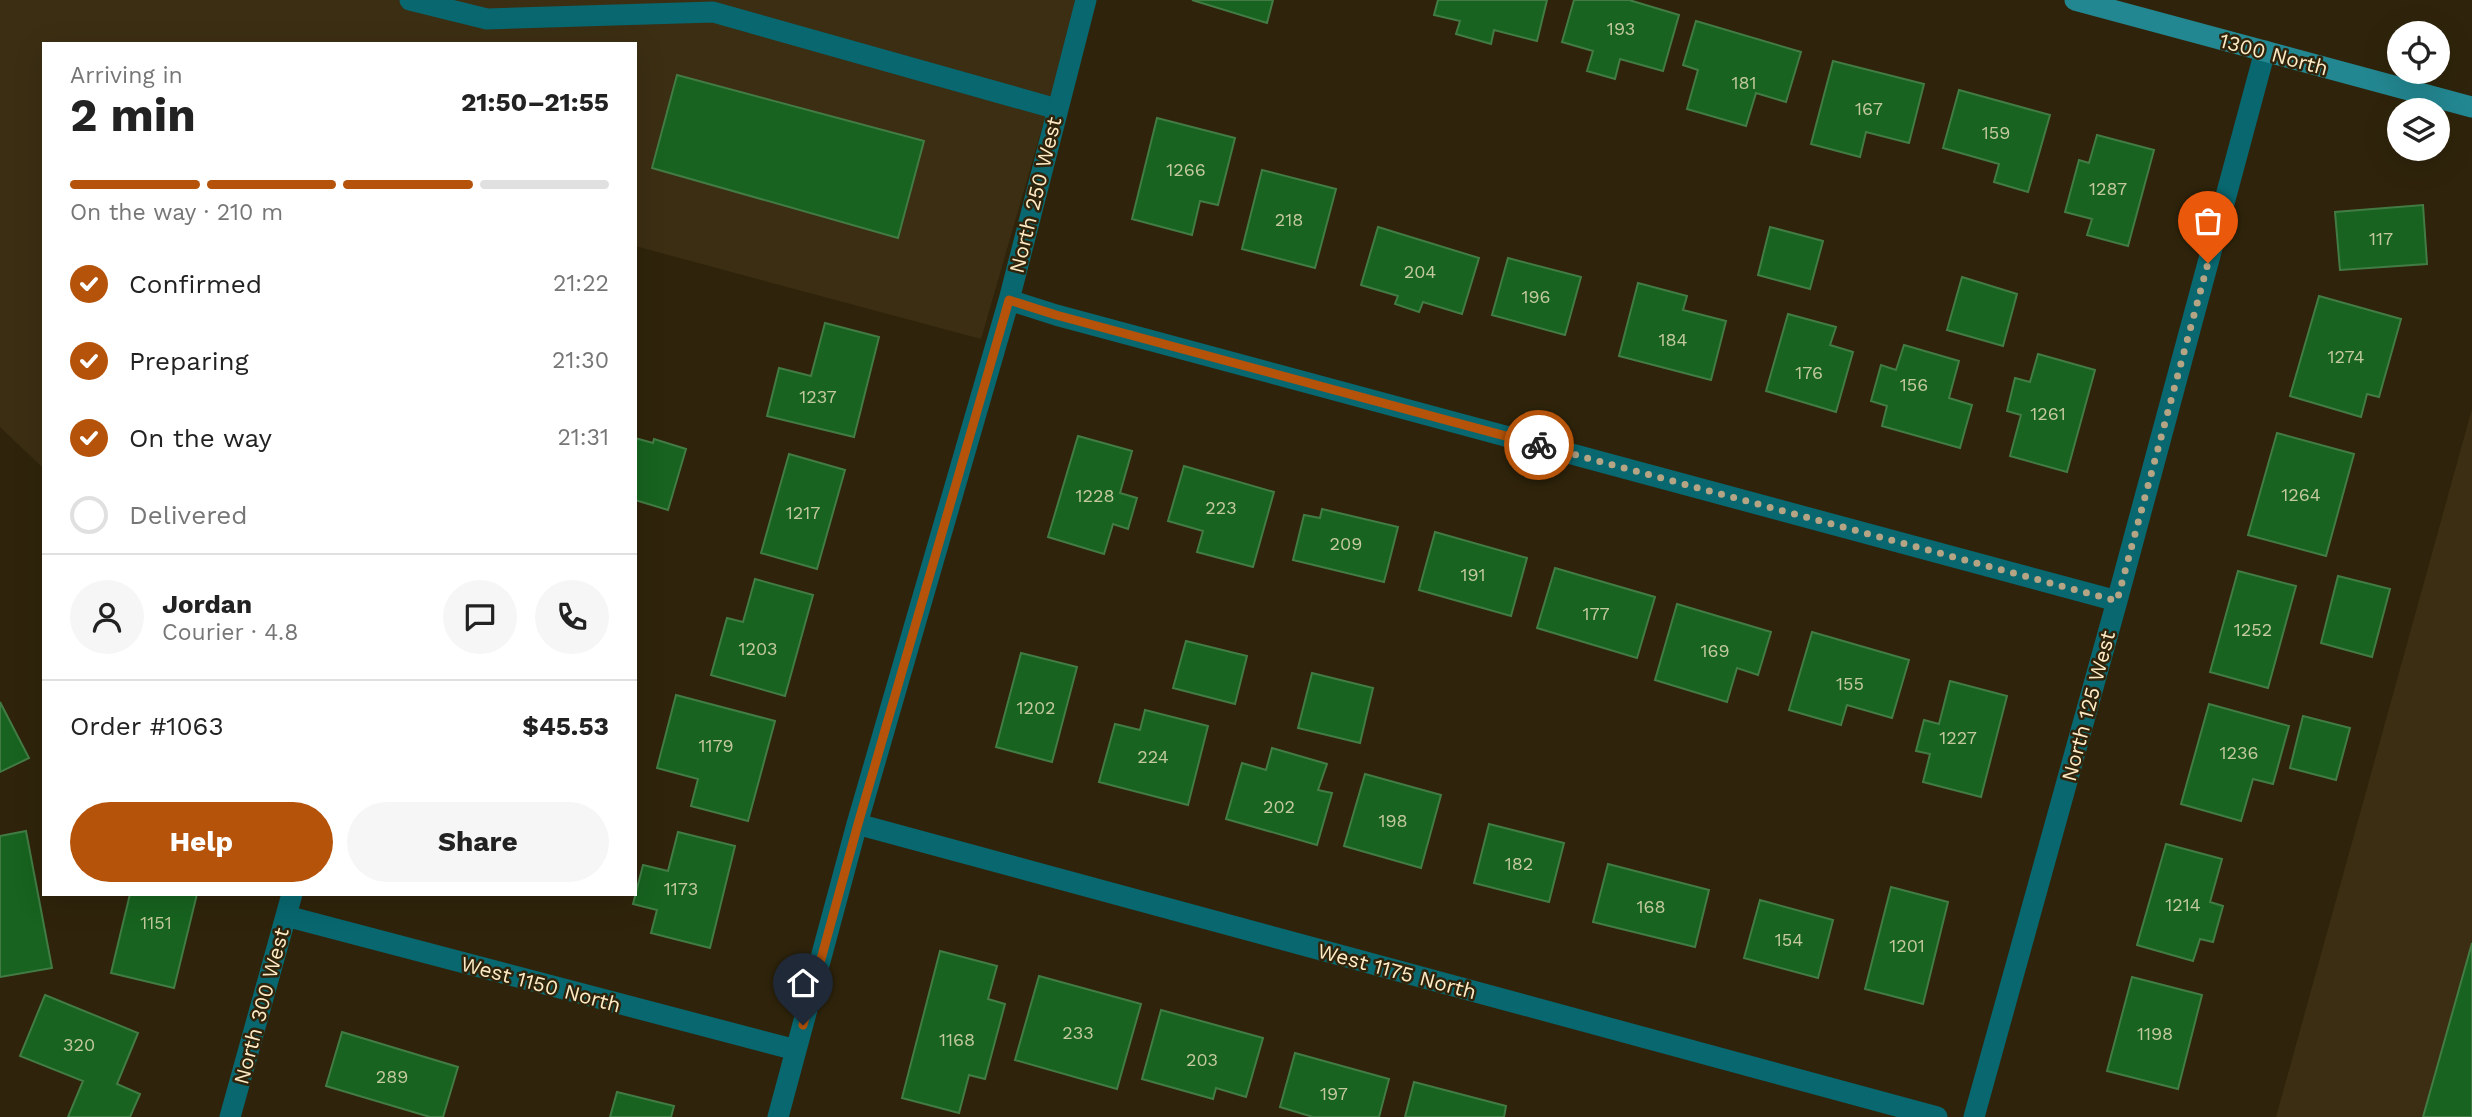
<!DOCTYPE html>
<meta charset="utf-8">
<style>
:root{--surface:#fff;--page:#f6f6f6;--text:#222;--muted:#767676;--line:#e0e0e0;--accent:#b45309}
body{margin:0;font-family:"Work Sans",sans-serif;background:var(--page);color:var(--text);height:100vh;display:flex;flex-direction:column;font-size:26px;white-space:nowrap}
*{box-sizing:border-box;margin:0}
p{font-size:23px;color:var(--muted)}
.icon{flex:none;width:38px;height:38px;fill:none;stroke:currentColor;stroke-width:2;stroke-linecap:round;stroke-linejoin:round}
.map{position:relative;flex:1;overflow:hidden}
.side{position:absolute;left:42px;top:42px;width:595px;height:854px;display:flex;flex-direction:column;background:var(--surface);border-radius:0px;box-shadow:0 7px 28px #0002}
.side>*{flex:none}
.controls{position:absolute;left:2387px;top:21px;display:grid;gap:14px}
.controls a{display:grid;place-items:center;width:63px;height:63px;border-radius:50%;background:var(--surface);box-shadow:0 7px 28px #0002;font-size:35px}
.pin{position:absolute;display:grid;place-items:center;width:60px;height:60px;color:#fff;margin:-72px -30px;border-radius:50% 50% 50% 0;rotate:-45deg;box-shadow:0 0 7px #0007}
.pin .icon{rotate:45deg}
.courier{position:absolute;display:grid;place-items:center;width:70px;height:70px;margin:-35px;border:5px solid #b45309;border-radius:50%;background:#fff;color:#222;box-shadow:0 2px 9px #0007}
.headline em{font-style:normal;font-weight:700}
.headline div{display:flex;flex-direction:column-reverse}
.headline{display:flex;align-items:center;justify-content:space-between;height:119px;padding:0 28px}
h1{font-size:46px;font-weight:700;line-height:52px}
.bar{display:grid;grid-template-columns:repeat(4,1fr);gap:10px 7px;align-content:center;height:84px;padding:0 28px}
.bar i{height:9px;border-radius:5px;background:var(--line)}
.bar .on{background:var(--accent)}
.bar p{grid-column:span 4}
.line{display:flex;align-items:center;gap:18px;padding:0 28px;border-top:2px solid var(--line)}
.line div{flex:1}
.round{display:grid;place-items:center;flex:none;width:74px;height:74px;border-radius:37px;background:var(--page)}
ol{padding:0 28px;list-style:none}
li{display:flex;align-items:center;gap:21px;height:77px}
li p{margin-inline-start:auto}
li .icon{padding:7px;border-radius:50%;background:var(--accent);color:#fff;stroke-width:4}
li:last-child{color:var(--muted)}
li i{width:38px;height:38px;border:4px solid var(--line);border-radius:50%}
.action{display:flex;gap:14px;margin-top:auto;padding:14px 28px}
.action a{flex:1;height:80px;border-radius:42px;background:var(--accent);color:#fff;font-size:28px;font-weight:700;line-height:80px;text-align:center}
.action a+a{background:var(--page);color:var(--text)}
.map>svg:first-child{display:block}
.built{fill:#3b2e13}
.building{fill:#17631f;stroke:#427c44;stroke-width:2}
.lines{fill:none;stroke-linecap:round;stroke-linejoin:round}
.lane{stroke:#08676f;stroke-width:21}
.street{stroke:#08676f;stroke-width:21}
.secondary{stroke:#238791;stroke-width:21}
.done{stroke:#b6a585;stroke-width:7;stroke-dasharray:0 12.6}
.route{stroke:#b45309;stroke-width:9}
.labels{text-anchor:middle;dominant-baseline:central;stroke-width:5;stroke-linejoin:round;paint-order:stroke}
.number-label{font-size:18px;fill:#c4c99c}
.street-label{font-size:21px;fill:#feebc6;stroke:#2f240b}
</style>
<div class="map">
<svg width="2472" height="1117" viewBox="0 0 2472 1117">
<rect width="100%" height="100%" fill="#2f240b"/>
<path class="built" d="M0,0H1079L981,339L635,246V44H44V469L0,427Z
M2472,409V1117H2276Z"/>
<path class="building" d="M1192,0H1273L1267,23Z
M1438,0H1547L1537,41L1494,30L1491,44L1456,34L1460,21L1434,15Z
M1574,0H1629L1679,15L1663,71L1620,59L1615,79L1587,71L1593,51L1562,42Z
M1696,21L1801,52L1786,102L1756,93L1746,126L1687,109L1698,70L1683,65Z
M1833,61L1924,84L1909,143L1866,132L1860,157L1811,144Z
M677,75L924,141L898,238L652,168Z
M1959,90L2050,115L2028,192L1994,182L1999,164L1943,148Z
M1157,118L1235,138L1218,205L1200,201L1192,235L1132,219Z
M2097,135L2154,150L2128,246L2087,235L2092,219L2065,212L2079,160L2089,163Z
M1262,170L1336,189L1315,268L1242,249Z
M2423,205L2427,264L2340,270L2335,212Z
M1378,227L1479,258L1462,314L1423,302L1419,312L1395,304L1398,296L1361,285Z
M1770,227L1823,241L1810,289L1758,275Z
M1508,258L1581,277L1565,335L1492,315Z
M1962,277L2017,294L2003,346L1947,330Z
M1638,283L1687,296L1683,310L1726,321L1711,380L1619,356Z
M2319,296L2401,319L2379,397L2367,394L2361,417L2290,396Z
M1788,314L1836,327L1830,345L1853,352L1836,412L1766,391Z
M825,323L879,337L854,437L767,416L779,368L811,376Z
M1904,345L1959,361L1949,398L1972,405L1960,448L1882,426L1887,406L1871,401L1881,365L1896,370Z
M2038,354L2095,370L2067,472L2010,456L2021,415L2007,411L2015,378L2030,382Z
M2277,433L2354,454L2326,556L2248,535Z
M1078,436L1132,451L1120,493L1137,498L1128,529L1113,524L1104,554L1048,537Z
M635,438L653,443L654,439L686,449L668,510L635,500Z
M789,454L845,470L817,569L761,553Z
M1184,466L1274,492L1253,567L1197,552L1203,531L1168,521Z
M1322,509L1398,527L1384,582L1293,560L1304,515L1320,518Z
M1435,532L1527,558L1511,616L1419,590Z
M1555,568L1655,597L1637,658L1537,628Z
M2238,571L2296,586L2268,688L2210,672Z
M2338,576L2390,589L2372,657L2321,643Z
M755,579L813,595L785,696L711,675L727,618L743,622Z
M1677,604L1771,632L1758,675L1737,668L1727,702L1655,680Z
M1812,632L1909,660L1892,718L1847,705L1841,725L1789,710Z
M1186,641L1247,656L1235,704L1173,688Z
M1021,653L1077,667L1052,762L996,747Z
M1312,673L1373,688L1360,743L1298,728Z
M1950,681L2007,696L1981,797L1923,782L1930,754L1916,751L1924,720L1939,724Z
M676,695L775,721L748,821L691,806L698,779L657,768Z
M0,702L29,758L0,772Z
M2209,704L2289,726L2273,784L2253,779L2241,821L2181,804Z
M1145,710L1208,726L1188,805L1099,782L1115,724L1140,730Z
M2303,716L2350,728L2336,780L2290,768Z
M1272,748L1327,764L1318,790L1332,793L1317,845L1226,819L1242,763L1266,770Z
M1365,774L1441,795L1421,868L1344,846Z
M1489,824L1564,843L1549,902L1474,883Z
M26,831L52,968L0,977V836Z
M678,832L735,846L710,948L651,933L657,910L633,904L643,865L668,871Z
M2166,844L2222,859L2210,902L2223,906L2213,942L2200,939L2193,961L2137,945Z
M1608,864L1709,890L1695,947L1593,922Z
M1891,887L1948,902L1923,1004L1865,989Z
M130,894H197L174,988L111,973Z
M1760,900L1833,920L1818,978L1744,958Z
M2472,943V1117H2423Z
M940,951L997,966L988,999L1005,1004L985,1079L969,1075L959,1113L902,1098Z
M1039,976L1141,1004L1117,1089L1015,1060Z
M2132,977L2202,995L2178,1089L2107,1071Z
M45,995L138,1033L117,1084L140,1094L130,1117H68L83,1081L20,1056Z
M1161,1010L1263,1038L1246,1097L1216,1088L1213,1099L1142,1079Z
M342,1032L458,1067L443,1117H430L326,1086Z
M1295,1053L1389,1079L1379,1117H1313L1280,1107Z
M1414,1082L1506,1106L1504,1117H1405Z
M617,1092L674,1106L671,1117H610Z"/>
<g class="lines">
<path class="lane" d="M410,0L487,19L713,12L1057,109"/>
<path class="street" d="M1009,300L1056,315L2117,601
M857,824L1937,1117
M286,916L796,1050
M230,1117L292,894
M778,1117L857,824L1009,300L1086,0
M1974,1117L2117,601L2265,51"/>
<path class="secondary" d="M2075,0L2472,107"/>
</g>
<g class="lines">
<path class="done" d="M1539,445L2117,601L2208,263"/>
<path class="route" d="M803,1025L858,824L1009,300L1056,315L1539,445"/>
</g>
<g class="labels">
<g class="number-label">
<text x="1621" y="28">193</text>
<text x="1744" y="82">181</text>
<text x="1869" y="108">167</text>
<text x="1996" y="132">159</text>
<text x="1186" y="169">1266</text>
<text x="2108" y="188">1287</text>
<text x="1289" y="219">218</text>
<text x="2381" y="238">117</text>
<text x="1420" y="271">204</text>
<text x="1536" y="296">196</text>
<text x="1673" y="339">184</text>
<text x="2346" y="356">1274</text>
<text x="1809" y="372">176</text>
<text x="1914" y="384">156</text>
<text x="818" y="396">1237</text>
<text x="2048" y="413">1261</text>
<text x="2301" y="494">1264</text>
<text x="1095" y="495">1228</text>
<text x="1221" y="507">223</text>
<text x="803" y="512">1217</text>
<text x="1346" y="543">209</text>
<text x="1473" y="574">191</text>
<text x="1596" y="613">177</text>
<text x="2253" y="629">1252</text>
<text x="758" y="648">1203</text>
<text x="1715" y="650">169</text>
<text x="1850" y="683">155</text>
<text x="1036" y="707">1202</text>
<text x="1958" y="737">1227</text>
<text x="716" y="745">1179</text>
<text x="2239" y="752">1236</text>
<text x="1153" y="756">224</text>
<text x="1279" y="806">202</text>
<text x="1393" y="820">198</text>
<text x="1519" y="863">182</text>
<text x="681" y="888">1173</text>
<text x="2183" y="904">1214</text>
<text x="1651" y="906">168</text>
<text x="156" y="922">1151</text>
<text x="1789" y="939">154</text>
<text x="1907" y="945">1201</text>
<text x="1078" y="1032">233</text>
<text x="2155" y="1033">1198</text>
<text x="957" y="1039">1168</text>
<text x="79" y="1044">320</text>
<text x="1202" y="1059">203</text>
<text x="392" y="1076">289</text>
<text x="1334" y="1093">197</text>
</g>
<g class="street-label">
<text transform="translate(2274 54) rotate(15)">1300 North</text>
<text transform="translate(1035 195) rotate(-76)">North 250 West</text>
<text transform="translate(2088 706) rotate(-75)">North 125 West</text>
<text transform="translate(1397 971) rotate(15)">West 1175 North</text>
<text transform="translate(541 984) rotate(15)">West 1150 North</text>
<text transform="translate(261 1006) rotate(-75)">North 300 West</text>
</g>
</g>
</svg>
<div class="controls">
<a><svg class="icon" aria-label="locate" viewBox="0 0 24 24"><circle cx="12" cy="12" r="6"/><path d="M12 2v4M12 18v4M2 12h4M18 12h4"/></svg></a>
<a><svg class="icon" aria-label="layers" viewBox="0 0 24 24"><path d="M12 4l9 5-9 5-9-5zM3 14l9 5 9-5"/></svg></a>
</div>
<div class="pin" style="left:2208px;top:263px;background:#ea580c"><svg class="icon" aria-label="bag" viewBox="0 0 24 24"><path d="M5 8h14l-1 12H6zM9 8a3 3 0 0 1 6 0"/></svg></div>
<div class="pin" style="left:803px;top:1025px;background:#1f2937"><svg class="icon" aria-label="home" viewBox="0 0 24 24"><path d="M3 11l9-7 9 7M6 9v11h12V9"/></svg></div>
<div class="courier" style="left:1539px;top:445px"><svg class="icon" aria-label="bike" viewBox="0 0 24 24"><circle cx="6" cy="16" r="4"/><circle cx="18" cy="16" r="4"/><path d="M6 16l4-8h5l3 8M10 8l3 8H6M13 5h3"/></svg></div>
<section class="side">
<div class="headline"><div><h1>2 min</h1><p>Arriving in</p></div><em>21:50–21:55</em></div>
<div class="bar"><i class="on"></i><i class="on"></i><i class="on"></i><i></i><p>On the way · 210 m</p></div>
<ol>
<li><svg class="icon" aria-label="check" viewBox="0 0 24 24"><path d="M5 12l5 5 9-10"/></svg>Confirmed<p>21:22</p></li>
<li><svg class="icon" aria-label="check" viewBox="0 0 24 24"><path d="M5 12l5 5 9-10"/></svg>Preparing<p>21:30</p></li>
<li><svg class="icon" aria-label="check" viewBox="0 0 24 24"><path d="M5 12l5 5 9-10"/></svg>On the way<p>21:31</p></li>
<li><i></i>Delivered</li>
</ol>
<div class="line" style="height:126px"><a class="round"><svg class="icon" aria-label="person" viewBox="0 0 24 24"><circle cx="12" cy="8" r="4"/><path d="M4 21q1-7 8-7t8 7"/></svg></a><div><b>Jordan</b><p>Courier · 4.8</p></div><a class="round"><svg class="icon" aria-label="chat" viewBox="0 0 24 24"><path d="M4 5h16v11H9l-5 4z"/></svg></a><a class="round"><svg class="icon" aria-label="phone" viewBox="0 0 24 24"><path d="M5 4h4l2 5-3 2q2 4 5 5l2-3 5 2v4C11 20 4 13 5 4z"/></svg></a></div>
<div class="line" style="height:91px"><div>Order #1063</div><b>$45.53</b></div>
<div class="action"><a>Help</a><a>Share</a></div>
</section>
</div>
